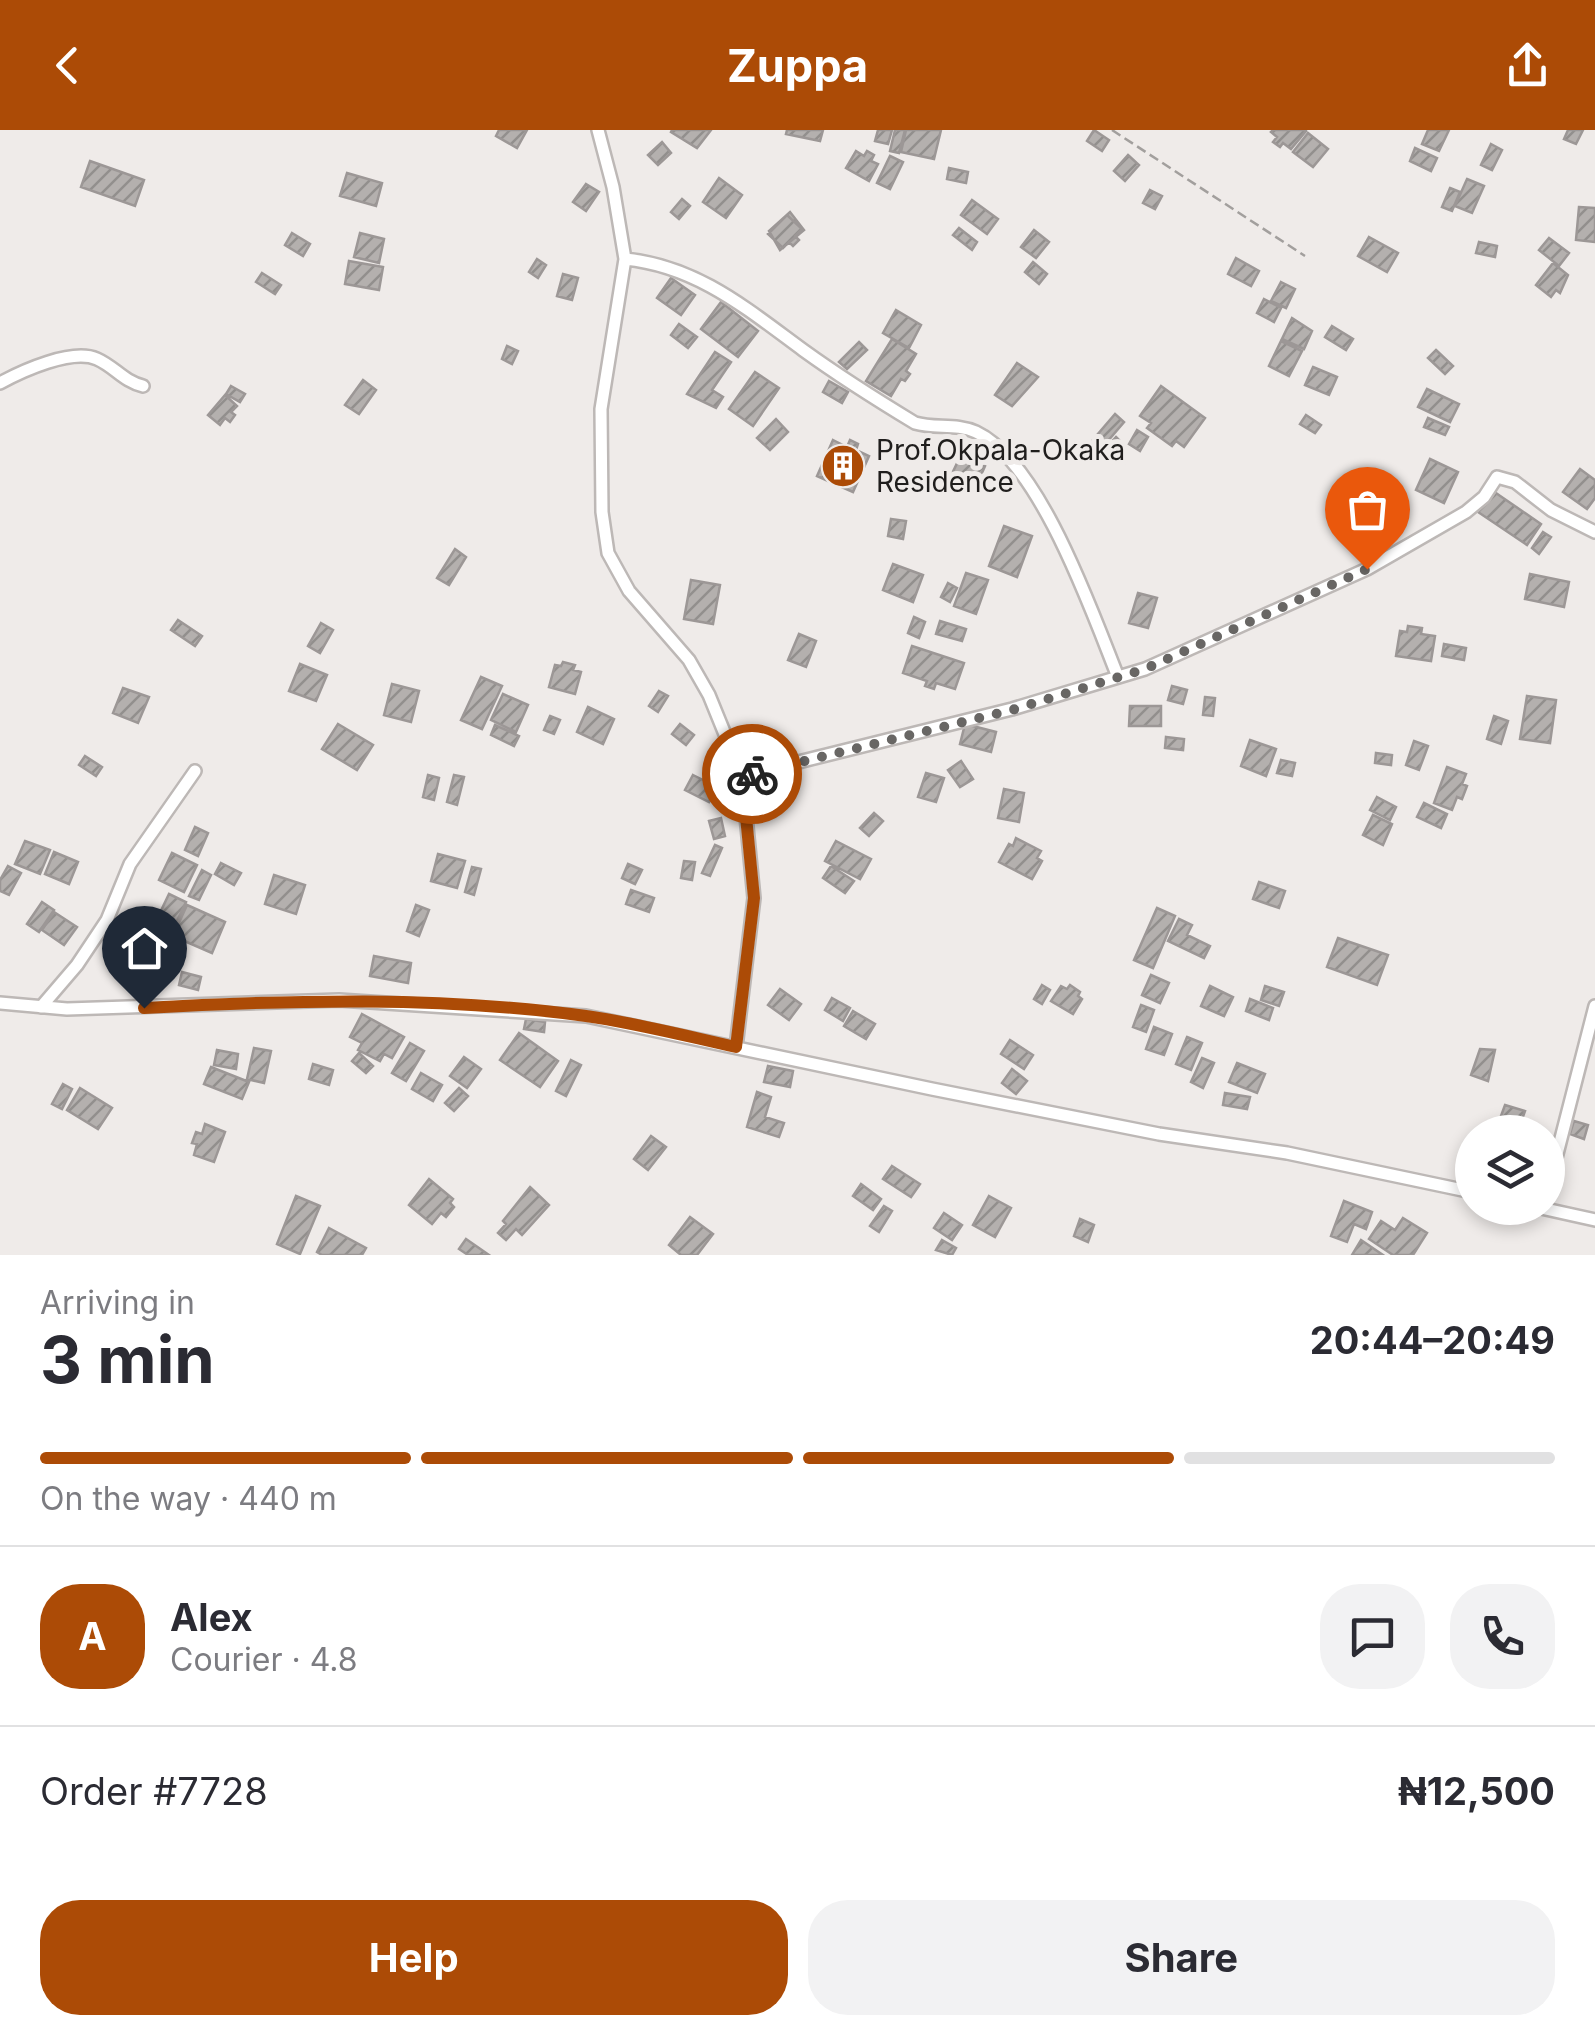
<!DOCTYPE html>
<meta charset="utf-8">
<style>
:root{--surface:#fff;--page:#f2f2f3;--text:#2b2b33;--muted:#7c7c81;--line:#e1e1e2;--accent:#ac4b06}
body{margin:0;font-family:Inter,sans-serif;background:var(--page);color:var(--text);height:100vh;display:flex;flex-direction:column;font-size:38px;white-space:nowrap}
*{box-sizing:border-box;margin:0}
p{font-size:32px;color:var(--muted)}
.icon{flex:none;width:55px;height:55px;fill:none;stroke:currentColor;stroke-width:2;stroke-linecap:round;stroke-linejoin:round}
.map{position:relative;height:1125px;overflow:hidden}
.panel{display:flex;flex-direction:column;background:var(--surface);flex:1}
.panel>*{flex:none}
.controls{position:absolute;left:1455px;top:985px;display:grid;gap:20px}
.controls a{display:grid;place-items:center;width:110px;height:110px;border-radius:50%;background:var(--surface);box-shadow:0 5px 15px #0003;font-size:50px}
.pin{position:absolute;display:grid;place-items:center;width:85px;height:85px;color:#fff;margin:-102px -42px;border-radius:50% 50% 50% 0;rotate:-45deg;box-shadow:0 0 10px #0007}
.pin .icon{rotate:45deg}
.courier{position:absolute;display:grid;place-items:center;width:100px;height:100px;margin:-50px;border:8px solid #ac4b06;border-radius:50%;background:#fff;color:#222;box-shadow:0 2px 12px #0007}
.overview em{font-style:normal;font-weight:700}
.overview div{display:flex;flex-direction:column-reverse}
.overview{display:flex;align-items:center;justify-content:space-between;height:170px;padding:0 40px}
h1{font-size:65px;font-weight:700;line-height:75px}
.bar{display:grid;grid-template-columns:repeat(4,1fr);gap:15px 10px;align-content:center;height:120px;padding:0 40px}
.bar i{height:12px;border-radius:8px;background:var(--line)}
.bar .current{background:var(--accent)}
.bar p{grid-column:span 4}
.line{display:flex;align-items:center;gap:25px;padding:0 40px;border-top:2px solid var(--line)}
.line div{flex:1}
.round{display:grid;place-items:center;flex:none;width:105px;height:105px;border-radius:40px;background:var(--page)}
.cta{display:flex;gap:20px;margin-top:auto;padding:20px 40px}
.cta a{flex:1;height:115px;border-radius:40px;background:var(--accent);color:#fff;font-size:40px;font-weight:700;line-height:115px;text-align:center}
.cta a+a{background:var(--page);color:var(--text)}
header{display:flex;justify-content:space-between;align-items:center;height:130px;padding:0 40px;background:var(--accent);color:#fff;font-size:45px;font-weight:700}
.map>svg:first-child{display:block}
.building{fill:url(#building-hatch);stroke:#9c9796;stroke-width:2.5}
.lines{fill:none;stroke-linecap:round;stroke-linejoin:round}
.street-casing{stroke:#bdb8b6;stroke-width:16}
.path{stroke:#a29f9d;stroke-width:2.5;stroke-dasharray:10 5;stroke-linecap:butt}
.street{stroke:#fff;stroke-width:11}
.done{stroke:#686664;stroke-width:10;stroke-dasharray:0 18}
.route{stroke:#ac4b06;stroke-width:12}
.labels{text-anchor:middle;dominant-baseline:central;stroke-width:10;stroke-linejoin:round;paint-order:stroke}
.poi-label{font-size:28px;fill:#201e1d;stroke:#efebe9;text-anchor:start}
</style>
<header><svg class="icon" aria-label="back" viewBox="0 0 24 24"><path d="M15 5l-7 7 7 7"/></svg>Zuppa<svg class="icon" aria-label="share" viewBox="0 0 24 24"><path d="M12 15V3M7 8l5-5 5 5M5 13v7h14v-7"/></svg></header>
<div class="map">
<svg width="1595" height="1125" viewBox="0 0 1595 1125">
<defs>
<pattern id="building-hatch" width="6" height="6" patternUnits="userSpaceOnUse" patternTransform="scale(2.5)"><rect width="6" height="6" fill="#b4b0ae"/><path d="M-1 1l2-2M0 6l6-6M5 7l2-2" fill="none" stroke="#928f8d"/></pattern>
</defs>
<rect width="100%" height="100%" fill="#efebe9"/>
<path class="building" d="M499,0H527L517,18L496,6Z
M672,0H711L697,18L671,2Z
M787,0H823L820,11L786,4Z
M878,0H892L888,14L875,11Z
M895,0H905L899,23L890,21Z
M906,0H941L934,29L901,22Z
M1094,0L1109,10L1102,21L1087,11Z
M1273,0H1305L1306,1L1291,19L1283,13L1280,17L1273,12L1277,7L1271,2Z
M1428,0H1449L1439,21L1422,14Z
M1568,0H1583L1576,14L1564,9Z
M1308,3L1328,19L1313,37L1293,22Z
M662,12L671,23L658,35L648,25Z
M1491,14L1502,20L1492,40L1481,35Z
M1415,18L1437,28L1431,41L1410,31Z
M856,21L864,26L867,21L874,25L871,31L878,34L869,51L846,38Z
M1128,25L1139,35L1125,51L1114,41Z
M890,26L903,32L890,59L877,53Z
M90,31L144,50L135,76L81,57Z
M949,38L968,42L966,53L947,49Z
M347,43L382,53L376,76L340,66Z
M719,48L742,65L726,88L703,72Z
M1467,49L1484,56L1472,83L1455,76Z
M586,54L599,62L586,81L573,72Z
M1450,58L1460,62L1452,81L1442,77Z
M1150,60L1162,66L1155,79L1143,73Z
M682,69L690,76L679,89L671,82Z
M972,70L998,89L987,104L961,85Z
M1579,77L1595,78V112L1576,110Z
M790,82L804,100L780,120L769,101Z
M787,85L802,99L795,106L799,110L793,116L789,112L783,118L768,104Z
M959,98L977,112L972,120L953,105Z
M1034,100L1049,112L1036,128L1021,117Z
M292,103L310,114L303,126L285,115Z
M360,103L384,109L379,133L354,127Z
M1369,107L1398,123L1387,142L1358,126Z
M1549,108L1569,123L1559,136L1539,120Z
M1479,112L1497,116L1495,127L1476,123Z
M1236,128L1259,141L1251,156L1228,144Z
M537,129L546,135L538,148L529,142Z
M349,131L383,137L379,160L345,154Z
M1033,132L1047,144L1039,154L1025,142Z
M1553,133L1568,145L1560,163L1556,160L1551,167L1536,155Z
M262,143L281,155L275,164L256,152Z
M563,144L578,148L572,170L557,166Z
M671,148L695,165L681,185L657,168Z
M1281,152L1295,159L1286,178L1271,171Z
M1264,169L1281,178L1274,192L1257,183Z
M721,172L758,201L738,227L701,199Z
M896,180L921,195L909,218L883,203Z
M1292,188L1312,201L1304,219L1282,209Z
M679,194L697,207L688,218L671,205Z
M1332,196L1353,209L1346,220L1325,207Z
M892,209L916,224L906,241L910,244L905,251L901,249L891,266L866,251Z
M1281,211L1302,221L1289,246L1269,236Z
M859,212L867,220L847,239L839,232Z
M507,216L518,221L512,234L502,229Z
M1436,220L1453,236L1445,244L1428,228Z
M715,222L731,232L712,260L723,267L716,278L687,264Z
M1017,233L1038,247L1012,276L995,265Z
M1313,237L1337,247L1329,265L1305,255Z
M755,242L779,258L753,296L729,279Z
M363,250L376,260L359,284L345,275Z
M829,251L848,262L842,273L823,262Z
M231,256L245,264L240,272L226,264Z
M1161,256L1205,288L1184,317L1176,311L1172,316L1147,298L1151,293L1140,286Z
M1427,259L1459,274L1450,292L1418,277Z
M225,265L237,276L231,282L235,285L230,292L225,288L220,295L208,285Z
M1115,284L1124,292L1101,319L1092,311Z
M1306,285L1321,295L1315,303L1300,294Z
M1428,288L1449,297L1445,305L1424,297Z
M776,289L788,302L770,320L757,308Z
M1137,300L1148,307L1140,321L1129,314Z
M1116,307L1124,315L1112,328L1103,321Z
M833,310L847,317L850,310L858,314L856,320L869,326L853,362L817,346Z
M961,325L985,336L974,361L949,350Z
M1430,329L1458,342L1444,373L1416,360Z
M1580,339L1595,350V368L1587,379L1563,362Z
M1493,361L1541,394L1527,415L1478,382Z
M891,389L906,391L903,409L888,406Z
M1004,396L1032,406L1017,447L989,436Z
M1543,402L1551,407L1539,424L1532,418Z
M455,419L466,427L449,455L437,448Z
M893,434L923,445L913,472L883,460Z
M966,443L988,450L976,484L954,476Z
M1530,444L1569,452L1564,477L1525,469Z
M691,450L720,455L713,494L684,489Z
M948,453L957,458L950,472L941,467Z
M1138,463L1157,468L1148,498L1129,493Z
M914,487L925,492L919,508L908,503Z
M178,490L202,506L195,516L171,500Z
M940,491L966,499L962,511L936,504Z
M321,493L333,500L320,523L308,516Z
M1408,496L1422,498L1421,504L1435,506L1431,531L1396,526L1400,501L1407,502Z
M799,504L816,511L806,537L788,530Z
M1444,514L1466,518L1464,530L1442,526Z
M912,516L964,533L955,559L936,553L934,559L925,556L927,551L903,543Z
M563,532L575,535L573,540L581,542L575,564L549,557L555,535L561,536Z
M300,534L327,545L316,571L289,561Z
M481,547L502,556L482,599L461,590Z
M392,554L419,561L411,592L384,585Z
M1172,556L1187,560L1183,574L1168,570Z
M123,558L149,567L138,593L113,583Z
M659,561L668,566L658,582L649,576Z
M503,564L528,575L516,602L491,590Z
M1527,566L1556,570L1550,613L1520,609Z
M1205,567L1215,568L1213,586L1203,585Z
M1130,576H1161V596H1129Z
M588,577L614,589L603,614L577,602Z
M550,586L560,590L554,604L544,600Z
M1494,586L1508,591L1501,614L1487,609Z
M338,594L373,615L357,640L322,619Z
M680,594L694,605L686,615L672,604Z
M965,594L996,602L991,622L960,614Z
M495,595L519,606L514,616L491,605Z
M1166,607L1184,609L1183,620L1165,618Z
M1250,610L1276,619L1266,646L1241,636Z
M1414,611L1428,616L1419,640L1406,635Z
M1376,623L1392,625L1391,635L1375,633Z
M85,626L102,637L96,646L79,635Z
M1281,630L1295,633L1292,646L1277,643Z
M961,631L973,649L960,657L948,640Z
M1447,637L1466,644L1462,654L1467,656L1462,669L1457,667L1452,680L1434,673Z
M926,643L944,648L936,672L918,667Z
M428,645L439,648L434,670L423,667Z
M454,645L464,647L457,675L447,672Z
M693,645L717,657L709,672L685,660Z
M1004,659L1024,663L1019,692L998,688Z
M1377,667L1396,677L1390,690L1370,680Z
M1424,673L1447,684L1441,698L1417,687Z
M874,683L883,691L869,706L860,698Z
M1373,685L1392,694L1383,715L1363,705Z
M721,688L725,706L714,709L709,691Z
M195,697L208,703L198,726L185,720Z
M1016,708L1041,721L1037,728L1042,731L1032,749L999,732L1009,714L1013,716Z
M25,711L50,720L40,744L15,734Z
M836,711L871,729L860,749L825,731Z
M715,715L722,718L710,746L702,743Z
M54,722L78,732L69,754L45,744Z
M172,723L197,735L184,762L159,750Z
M438,724L465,731L457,758L431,751Z
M684,731L695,732L692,750L681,748Z
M221,733L241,743L234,755L215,744Z
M628,734L642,740L635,754L622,748Z
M8,736L21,743L9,765L0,761V750Z
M831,736L854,751L845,763L823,748Z
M472,737L481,739L474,765L465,762Z
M202,740L211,745L199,770L189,766Z
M274,745L305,755L296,784L265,774Z
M1259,752L1285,761L1279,778L1253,769Z
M631,760L654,768L649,782L626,774Z
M169,764L186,772L175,795L158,787Z
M42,772L54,780L39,802L27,794Z
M187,775L225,792L212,823L173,806Z
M416,775L429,780L419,806L407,801Z
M1157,778L1175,786L1153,838L1134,830Z
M54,782L77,797L64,815L42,800Z
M1179,789L1192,795L1187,805L1210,816L1204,828L1168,811Z
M1338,808L1388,825L1377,855L1327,837Z
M122,810L144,820L135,839L113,830Z
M374,826L411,833L408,853L370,846Z
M182,842L201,847L198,860L179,855Z
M1151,845L1169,853L1160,873L1142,865Z
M1042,855L1050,860L1042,874L1034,869Z
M1070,855L1080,862L1078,866L1082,869L1073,884L1051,871L1061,856L1067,859Z
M1210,856L1233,867L1224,886L1201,876Z
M1265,856L1284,862L1279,876L1261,870Z
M780,859L801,874L789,890L768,875Z
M832,868L850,878L843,891L825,880Z
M1250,869L1273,878L1269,890L1246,881Z
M1141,875L1154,880L1146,902L1133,897Z
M853,881L875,894L866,909L844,896Z
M362,884L404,907L392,928L384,924L380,931L358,920L362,913L350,907Z
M526,889L545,892L544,902L524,899Z
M1154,897L1172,904L1164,925L1146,919Z
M519,903L558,931L540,957L500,930Z
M1187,907L1202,913L1191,940L1176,934Z
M1010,910L1033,925L1024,939L1001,924Z
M410,913L424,921L406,951L392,943Z
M254,918L271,921L264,953L247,949Z
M1480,919L1495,920L1488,951L1471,945Z
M217,920L238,924L236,939L214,935Z
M359,923L373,936L366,943L352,931Z
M464,927L481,939L467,958L450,946Z
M1202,928L1214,933L1203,958L1191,952Z
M571,930L581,935L566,966L556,961Z
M1237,933L1265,944L1257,963L1229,952Z
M313,934L333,940L329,955L309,949Z
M768,936L793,941L790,957L764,952Z
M211,937L249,952L242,969L204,954Z
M1012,939L1027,951L1016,964L1002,953Z
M421,943L442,955L433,971L412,959Z
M63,954L72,959L62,979L52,974Z
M80,958L112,978L98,999L67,980Z
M459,958L468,966L454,981L445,973Z
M757,962L771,967L765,987L784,993L779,1007L747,997Z
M1225,963L1250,967L1247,979L1223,975Z
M1505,975L1525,981L1521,992L1501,986Z
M1574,991L1588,995L1584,1009L1570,1004Z
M205,994L225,1002L214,1032L194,1025L197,1014L192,1013L196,1002L202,1004Z
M651,1006L666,1017L648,1040L634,1029Z
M892,1036L920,1054L911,1067L883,1049Z
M429,1049L453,1069L450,1073L454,1077L446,1087L441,1083L432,1094L409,1075Z
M861,1054L881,1069L873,1080L853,1066Z
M530,1057L549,1075L522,1105L516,1099L506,1110L498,1103L506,1094L503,1091Z
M296,1066L320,1076L300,1124L277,1114Z
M989,1066L1011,1078L995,1107L973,1095Z
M1344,1071L1372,1082L1366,1099L1354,1094L1347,1112L1331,1106Z
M884,1076L892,1081L879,1102L870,1096Z
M944,1083L962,1095L952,1110L934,1098Z
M690,1087L713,1104L697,1125H681L669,1115Z
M1403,1088L1427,1103L1413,1125H1393L1369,1109L1381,1091L1395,1100Z
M1080,1089L1094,1095L1088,1112L1074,1106Z
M329,1098L366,1118L362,1125H322L317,1122Z
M466,1109L489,1125H468L459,1119Z
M942,1110L956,1118L952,1125L936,1120Z
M1361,1110L1383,1125H1352Z"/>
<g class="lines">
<g class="street-casing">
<path id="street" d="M598,0L613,57L625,129L601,279L602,382L608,423L629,461L689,530L709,565L742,646L754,768L736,917
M625,129C697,136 747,179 803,220C839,246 877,270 915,293C935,299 956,293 976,302C1040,332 1092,482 1118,547
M0,253C22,241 72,218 97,229C115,237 123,251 143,256
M742,646L1012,579L1145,539L1367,439L1466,382L1484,367L1497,347L1515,352L1551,380L1595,402
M0,873L67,879L339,870L586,886L932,959L1159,1004L1287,1023L1472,1062
M41,877L77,835L107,790L130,734L195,641
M1548,1059L1595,876
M1541,1078L1595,1090"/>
</g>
<path class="path" d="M1112,0L1305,126"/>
<use href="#street" class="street"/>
</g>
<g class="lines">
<path class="done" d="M752,644L1012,580L1145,539L1367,439"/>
<path class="route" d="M144,878C289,870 441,866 586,886C636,893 686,906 736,917L754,768L742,646L752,644"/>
</g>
<defs>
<g id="building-disc" transform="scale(2.25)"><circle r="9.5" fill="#ac4b06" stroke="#efebe9"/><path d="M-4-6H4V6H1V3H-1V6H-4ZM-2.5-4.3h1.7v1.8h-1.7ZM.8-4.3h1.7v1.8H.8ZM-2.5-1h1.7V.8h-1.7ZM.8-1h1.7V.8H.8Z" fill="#fff"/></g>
</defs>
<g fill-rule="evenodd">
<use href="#building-disc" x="843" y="336"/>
</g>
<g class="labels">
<g class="poi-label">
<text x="876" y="320">Prof.Okpala-Okaka<tspan x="876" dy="32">Residence</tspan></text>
</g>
</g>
</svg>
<div class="controls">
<a><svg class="icon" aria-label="layers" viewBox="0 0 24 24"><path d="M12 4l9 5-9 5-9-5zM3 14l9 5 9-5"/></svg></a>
</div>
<div class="pin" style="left:1367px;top:439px;background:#ea580c"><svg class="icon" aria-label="bag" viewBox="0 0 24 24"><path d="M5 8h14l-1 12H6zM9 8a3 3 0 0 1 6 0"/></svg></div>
<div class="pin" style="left:144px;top:878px;background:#1f2937"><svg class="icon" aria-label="home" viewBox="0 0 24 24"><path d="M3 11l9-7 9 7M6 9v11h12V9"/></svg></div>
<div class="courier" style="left:752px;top:644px"><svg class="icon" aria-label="bike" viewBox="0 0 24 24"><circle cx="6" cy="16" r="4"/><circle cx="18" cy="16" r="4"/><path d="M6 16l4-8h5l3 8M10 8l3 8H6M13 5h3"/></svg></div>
</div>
<section class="panel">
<div class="overview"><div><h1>3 min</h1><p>Arriving in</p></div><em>20:44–20:49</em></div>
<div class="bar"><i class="current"></i><i class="current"></i><i class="current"></i><i></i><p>On the way · 440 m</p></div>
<div class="line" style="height:180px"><b class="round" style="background:var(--accent);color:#fff">A</b><div><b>Alex</b><p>Courier · 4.8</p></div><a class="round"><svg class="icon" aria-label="chat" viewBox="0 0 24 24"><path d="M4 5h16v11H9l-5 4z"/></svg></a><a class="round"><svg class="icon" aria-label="phone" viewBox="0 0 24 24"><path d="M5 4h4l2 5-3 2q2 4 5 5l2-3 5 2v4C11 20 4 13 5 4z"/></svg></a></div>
<div class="line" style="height:130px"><div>Order #7728</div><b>₦12,500</b></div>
<div class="cta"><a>Help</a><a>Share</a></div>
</section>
